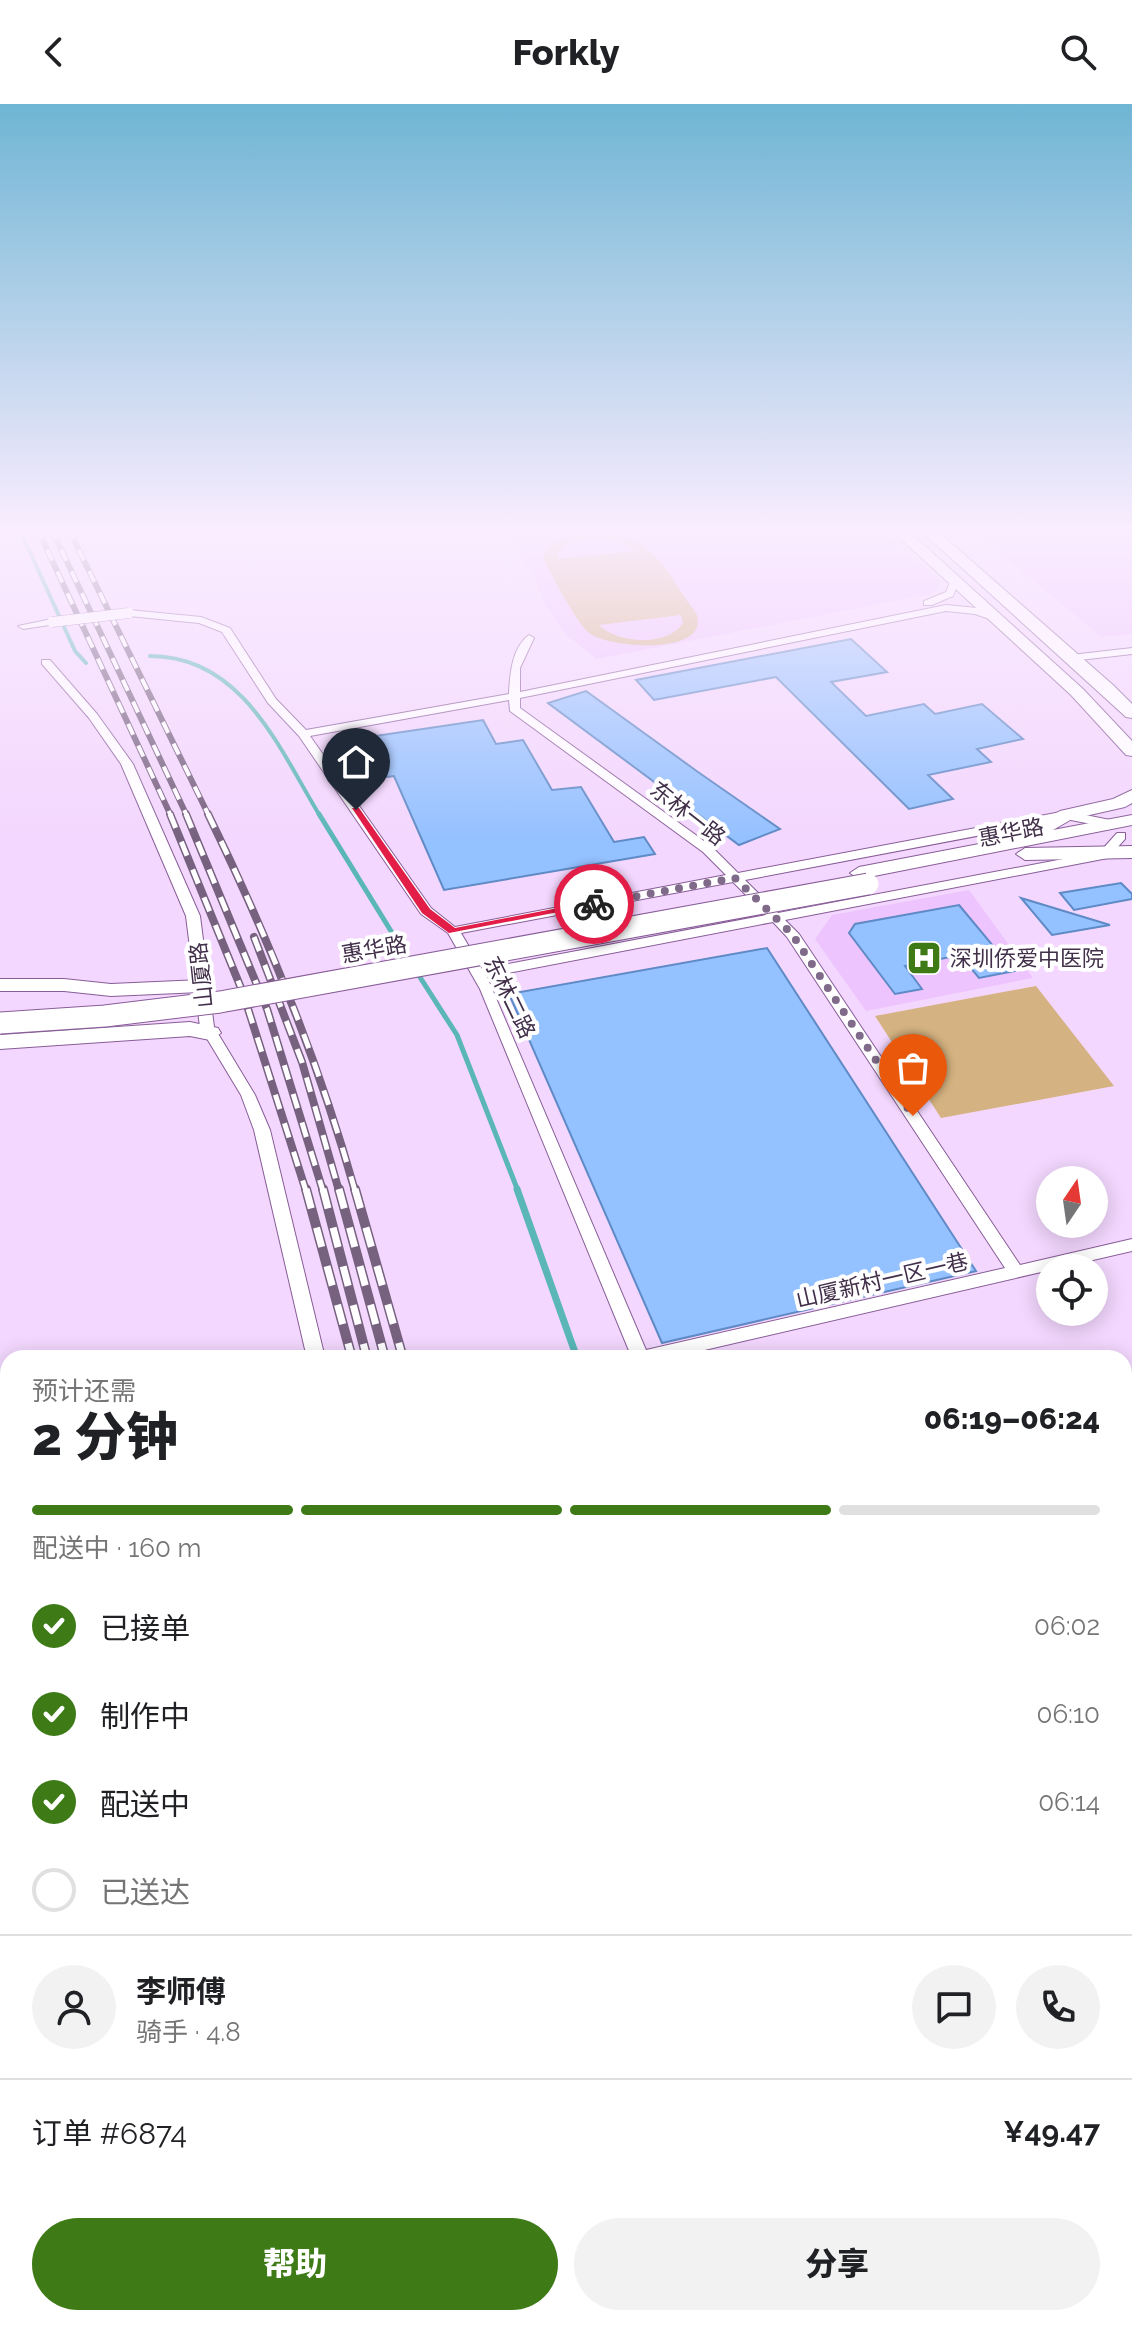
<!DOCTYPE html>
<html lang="zh">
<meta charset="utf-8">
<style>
:root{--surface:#fff;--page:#f2f2f2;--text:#202124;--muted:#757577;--line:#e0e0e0;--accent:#3e7b17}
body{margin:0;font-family:Raleway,"Noto Sans SC",sans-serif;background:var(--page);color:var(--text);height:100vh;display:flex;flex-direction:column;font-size:30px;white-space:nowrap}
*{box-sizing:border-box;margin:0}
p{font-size:26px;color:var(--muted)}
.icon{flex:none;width:44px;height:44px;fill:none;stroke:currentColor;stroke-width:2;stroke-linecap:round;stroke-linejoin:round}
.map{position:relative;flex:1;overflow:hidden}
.sheet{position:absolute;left:0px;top:1246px;width:1132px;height:976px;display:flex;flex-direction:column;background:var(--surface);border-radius:24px 24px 0 0;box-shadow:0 4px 20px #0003}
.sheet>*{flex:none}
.needle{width:52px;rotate:13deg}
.buttons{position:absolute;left:1036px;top:1062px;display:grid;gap:16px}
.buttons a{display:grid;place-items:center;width:72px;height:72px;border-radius:50%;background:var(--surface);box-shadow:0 4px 20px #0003;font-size:40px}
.pin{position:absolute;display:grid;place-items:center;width:68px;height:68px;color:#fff;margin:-82px -34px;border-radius:50% 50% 50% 0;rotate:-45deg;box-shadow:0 0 8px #0007}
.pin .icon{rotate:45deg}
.courier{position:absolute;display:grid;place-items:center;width:80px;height:80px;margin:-40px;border:6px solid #e11d48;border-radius:50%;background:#fff;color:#222;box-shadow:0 2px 10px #0007}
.overview em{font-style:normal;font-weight:800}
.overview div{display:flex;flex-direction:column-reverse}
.overview{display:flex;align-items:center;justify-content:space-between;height:136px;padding:0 32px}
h1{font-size:52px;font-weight:800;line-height:60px}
.bar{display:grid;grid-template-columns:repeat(4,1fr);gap:12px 8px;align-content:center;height:96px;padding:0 32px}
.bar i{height:10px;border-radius:6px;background:var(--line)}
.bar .active{background:var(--accent)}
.bar p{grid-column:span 4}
.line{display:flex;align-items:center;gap:20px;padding:0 32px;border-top:2px solid var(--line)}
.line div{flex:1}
.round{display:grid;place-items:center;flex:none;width:84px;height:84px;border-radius:42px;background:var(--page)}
ol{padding:0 32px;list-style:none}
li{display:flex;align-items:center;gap:24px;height:88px}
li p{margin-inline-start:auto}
li .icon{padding:8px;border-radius:50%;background:var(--accent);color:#fff;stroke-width:4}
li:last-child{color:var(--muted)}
li i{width:44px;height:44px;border:4px solid var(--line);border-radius:50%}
.action{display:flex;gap:16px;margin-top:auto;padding:16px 32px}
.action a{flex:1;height:92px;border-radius:48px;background:var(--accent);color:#fff;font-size:32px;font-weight:800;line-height:92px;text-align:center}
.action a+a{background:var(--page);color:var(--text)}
header{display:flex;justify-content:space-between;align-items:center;height:104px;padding:0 32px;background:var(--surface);font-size:36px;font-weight:800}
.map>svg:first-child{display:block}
.built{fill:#edc4fe}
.green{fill:#d4b281;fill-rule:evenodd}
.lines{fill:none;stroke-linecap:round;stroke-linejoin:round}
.stream-far3{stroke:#5ab6b7;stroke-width:4}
.stream-far2{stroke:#5ab6b7;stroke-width:5}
.stream-far1{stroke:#5ab6b7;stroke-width:7}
.stream{stroke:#5ab6b7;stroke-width:9}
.building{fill:#94c1ff;stroke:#5f8ac5;stroke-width:2}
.street-casing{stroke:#885d98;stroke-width:2}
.secondary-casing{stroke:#885d98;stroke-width:2}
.street{fill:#fff;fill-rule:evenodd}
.secondary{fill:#fff;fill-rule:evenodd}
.rail-far3-casing{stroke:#76617f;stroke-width:6}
.rail-far2-casing{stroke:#76617f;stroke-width:8}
.rail-far1-casing{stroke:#76617f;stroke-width:10}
.rail-casing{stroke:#76617f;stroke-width:12}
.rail-far3{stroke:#fff;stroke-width:4;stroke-dasharray:12;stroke-linecap:butt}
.rail-far2{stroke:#fff;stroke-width:5;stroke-dasharray:15;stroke-linecap:butt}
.rail-far1{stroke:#fff;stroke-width:7;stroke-dasharray:20;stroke-linecap:butt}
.rail{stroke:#fff;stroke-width:9;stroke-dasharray:27;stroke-linecap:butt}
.street-bridge-casing{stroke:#885d98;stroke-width:11;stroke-linecap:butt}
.secondary-bridge-casing{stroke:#885d98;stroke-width:23;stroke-linecap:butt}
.street-bridge{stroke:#fff;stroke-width:10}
.secondary-bridge{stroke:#fff;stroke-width:21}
.route{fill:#e11d48}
.done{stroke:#806a89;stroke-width:8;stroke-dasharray:0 14.4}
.labels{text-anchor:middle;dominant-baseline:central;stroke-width:8;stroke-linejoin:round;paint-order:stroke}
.street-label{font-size:22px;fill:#42304a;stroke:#fff}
.poi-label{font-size:22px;fill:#42304a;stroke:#fff;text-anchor:start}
</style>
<header><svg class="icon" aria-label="back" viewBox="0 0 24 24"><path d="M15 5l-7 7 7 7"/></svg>Forkly<svg class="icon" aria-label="search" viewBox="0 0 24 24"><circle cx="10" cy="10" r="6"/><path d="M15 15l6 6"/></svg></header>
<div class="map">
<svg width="1132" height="2222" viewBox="0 0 1132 2222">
<rect width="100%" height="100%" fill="#f3d7fe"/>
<path class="built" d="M506,424H881L939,476L940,482L935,489L597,555L565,530L543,496L536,476Z
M970,424H1132V530L1101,533Z
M969,786L1033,874L866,907L815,835L832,811Z
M1132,1328V1421L1124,1406V1331Z
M8,1383V2214H246V2222H0V1384Z"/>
<path class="green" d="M578,430C650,422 659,458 696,509C713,551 609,546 588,528C576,517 549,468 543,452L552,439ZM591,435L622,438L636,447L558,455L557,449L569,439ZM681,511L683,519C667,543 618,540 599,521Z
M1036,882L1114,982L941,1014L875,912Z"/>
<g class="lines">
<path class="stream-far3" d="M19,424L75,547L86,559
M150,552C242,552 279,644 320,712"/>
<path class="stream-far2" d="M319,710L410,858
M416,867L457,931L518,1087"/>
<path class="stream-far1" d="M517,1085L577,1254"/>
<path class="stream" d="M951,2214L954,2222"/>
</g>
<path class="building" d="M851,535L887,568L831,578L866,612L924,600L935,610L982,600L1023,635L977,645L991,658L928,671L953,695L909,705L776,573L654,596L636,576Z
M586,587L698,668L780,725L739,741L548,599Z
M483,616L496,640L523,636L552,686L581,683L614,738L644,733L655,750L444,786L394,672L364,676L348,636Z
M1121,779L1132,790V795L1074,806L1060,789Z
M1021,794L1110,821L1052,831Z
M959,801L1014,867L979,874L960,851L905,862L922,885L895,890L849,829L855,820Z
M767,844L976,1167L662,1239L509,890Z"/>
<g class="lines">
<g class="street-casing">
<path id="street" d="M951,475L959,477L953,492L932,501H924V497L946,488Z
M946,501L977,504L1000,514L995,517L975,510L946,507L520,594V604L711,742L738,769L1066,707L1115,717L1117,720L1111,724L1066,715L745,776L778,809L1100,748L1117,729H1125V735L1108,754L785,816L799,830L1020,1161L1132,1135V1147L670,1254H632L480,885L448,829L421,810L299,632L268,599L222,528L199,519L129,512L124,509L129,506L201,513L230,524L276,595L306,626L509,590C510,570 512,543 529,531L534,534L520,564V588ZM509,596L510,607L703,748L726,771L455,823L431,804L310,632ZM733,778L766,811L482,865L461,829ZM773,818L787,833L1005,1164L646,1246L487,873Z
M52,515L57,518L56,520L23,525L18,522Z
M1132,544V550L1071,557L1066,554L1071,551Z
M42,556H50L97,610L133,660L200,812L214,923L255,991L270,1026L325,1254H307L254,1026L241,991L200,923L186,812L121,660L89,614L42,560Z
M0,1324H8V1338H0Z
M519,2214H545L548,2222H520Z"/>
</g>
<g class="secondary-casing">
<path id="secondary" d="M889,424H905L1083,585L1132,637V652L1126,651L1071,591Z
M918,424H934L1113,581L1132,600V614L1126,613Z
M1132,686V699L1125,703L1072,715L1053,726L1132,711V721L859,775L850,769L859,763L1031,730L1032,723L1060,707L1113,695Z
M1132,742V754L1025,756L1016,750L1025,744Z
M0,875H64L111,880L201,876L211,882L201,888L111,892L64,887H0Z
M190,918L218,924L221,929L210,936L190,932L0,945V931Z"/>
</g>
<use href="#street" class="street"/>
<use href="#secondary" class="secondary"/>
<g class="rail-far3-casing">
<path id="rail-far3" d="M37,424L171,712
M51,424L187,712
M68,424L209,712"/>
</g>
<g class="rail-far2-casing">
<path id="rail-far2" d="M170,710L243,889L306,1087
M186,710L267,905L323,1087
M208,710C268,833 318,955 355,1087
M254,833L302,958L339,1087"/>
</g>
<g class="rail-far1-casing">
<path id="rail-far1" d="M306,1085L352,1254
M323,1085L367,1254
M339,1085L385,1254
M355,1085L403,1254"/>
</g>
<g class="rail-casing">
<path id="rail" d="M581,2214L583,2222
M610,2214L612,2222
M645,2214L647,2222
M673,2214L676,2222"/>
</g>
<use href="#rail-far3" class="rail-far3"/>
<use href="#rail-far2" class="rail-far2"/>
<use href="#rail-far1" class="rail-far1"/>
<use href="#rail" class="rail"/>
<g class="street-bridge-casing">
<path id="street-bridge" d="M52,518L129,509"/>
</g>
<g class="secondary-bridge-casing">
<path id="secondary-bridge" d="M0,919L105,912L220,898L868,780"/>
</g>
<use href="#street-bridge" class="street-bridge"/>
<use href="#secondary-bridge" class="secondary-bridge"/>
</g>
<linearGradient id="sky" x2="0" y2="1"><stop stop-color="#6fb5d4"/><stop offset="0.58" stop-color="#faedff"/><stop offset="1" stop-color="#faedff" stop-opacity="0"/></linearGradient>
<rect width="1132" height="735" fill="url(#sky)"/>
<path class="route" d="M352,704H359L430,805L455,824L594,797L600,800L449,829L422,809Z"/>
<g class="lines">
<path class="done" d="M594,800L735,774L792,830L913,1012"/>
</g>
<defs>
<g id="hospital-square" transform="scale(1.8)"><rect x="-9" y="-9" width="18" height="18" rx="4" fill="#3e7b17" stroke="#fff"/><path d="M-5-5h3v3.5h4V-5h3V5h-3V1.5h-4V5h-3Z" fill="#fff"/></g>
</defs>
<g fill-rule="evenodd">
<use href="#hospital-square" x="924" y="854"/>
</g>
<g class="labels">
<g class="street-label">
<text transform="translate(688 709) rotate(38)">东林一路</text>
<text transform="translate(1011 728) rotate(-11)">惠华路</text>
<text transform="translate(374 845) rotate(-10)">惠华路</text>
<text transform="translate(201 871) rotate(-96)">山厦路</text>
<text transform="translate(510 893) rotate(64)">东林二路</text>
<text transform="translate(882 1176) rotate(-13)">山厦新村一区一巷</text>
</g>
<g class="poi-label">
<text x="950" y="854">深圳侨爱中医院</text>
</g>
</g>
</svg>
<div class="buttons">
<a><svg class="needle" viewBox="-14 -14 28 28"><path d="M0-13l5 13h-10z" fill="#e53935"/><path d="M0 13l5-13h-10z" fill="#757577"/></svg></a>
<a><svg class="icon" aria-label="locate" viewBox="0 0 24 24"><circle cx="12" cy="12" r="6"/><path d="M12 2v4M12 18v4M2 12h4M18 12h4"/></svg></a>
</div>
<div class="pin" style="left:913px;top:1012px;background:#ea580c"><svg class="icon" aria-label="bag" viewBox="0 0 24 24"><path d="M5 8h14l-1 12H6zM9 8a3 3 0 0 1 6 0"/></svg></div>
<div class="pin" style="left:356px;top:706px;background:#1f2937"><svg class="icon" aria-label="home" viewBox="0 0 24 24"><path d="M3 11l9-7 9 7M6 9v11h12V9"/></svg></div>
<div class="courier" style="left:594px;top:800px"><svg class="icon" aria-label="bike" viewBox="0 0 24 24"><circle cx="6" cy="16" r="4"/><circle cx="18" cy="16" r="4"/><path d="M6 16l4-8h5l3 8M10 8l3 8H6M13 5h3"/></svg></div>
<section class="sheet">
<div class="overview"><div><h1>2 分钟</h1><p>预计还需</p></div><em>06:19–06:24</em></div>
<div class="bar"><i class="active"></i><i class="active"></i><i class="active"></i><i></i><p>配送中 · 160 m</p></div>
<ol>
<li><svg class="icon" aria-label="check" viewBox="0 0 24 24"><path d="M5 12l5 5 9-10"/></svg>已接单<p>06:02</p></li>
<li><svg class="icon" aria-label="check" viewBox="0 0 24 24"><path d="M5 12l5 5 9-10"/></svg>制作中<p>06:10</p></li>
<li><svg class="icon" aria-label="check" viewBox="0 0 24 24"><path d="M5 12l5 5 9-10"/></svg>配送中<p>06:14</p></li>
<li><i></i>已送达</li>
</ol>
<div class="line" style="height:144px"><a class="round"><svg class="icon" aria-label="person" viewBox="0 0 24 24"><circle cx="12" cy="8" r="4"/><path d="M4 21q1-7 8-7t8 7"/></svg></a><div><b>李师傅</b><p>骑手 · 4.8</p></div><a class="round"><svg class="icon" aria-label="chat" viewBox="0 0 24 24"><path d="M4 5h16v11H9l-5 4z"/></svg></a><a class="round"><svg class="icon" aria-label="phone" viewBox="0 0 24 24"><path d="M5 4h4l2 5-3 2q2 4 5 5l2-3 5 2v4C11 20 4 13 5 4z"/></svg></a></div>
<div class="line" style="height:104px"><div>订单 #6874</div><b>¥49.47</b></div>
<div class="action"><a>帮助</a><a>分享</a></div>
</section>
</div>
